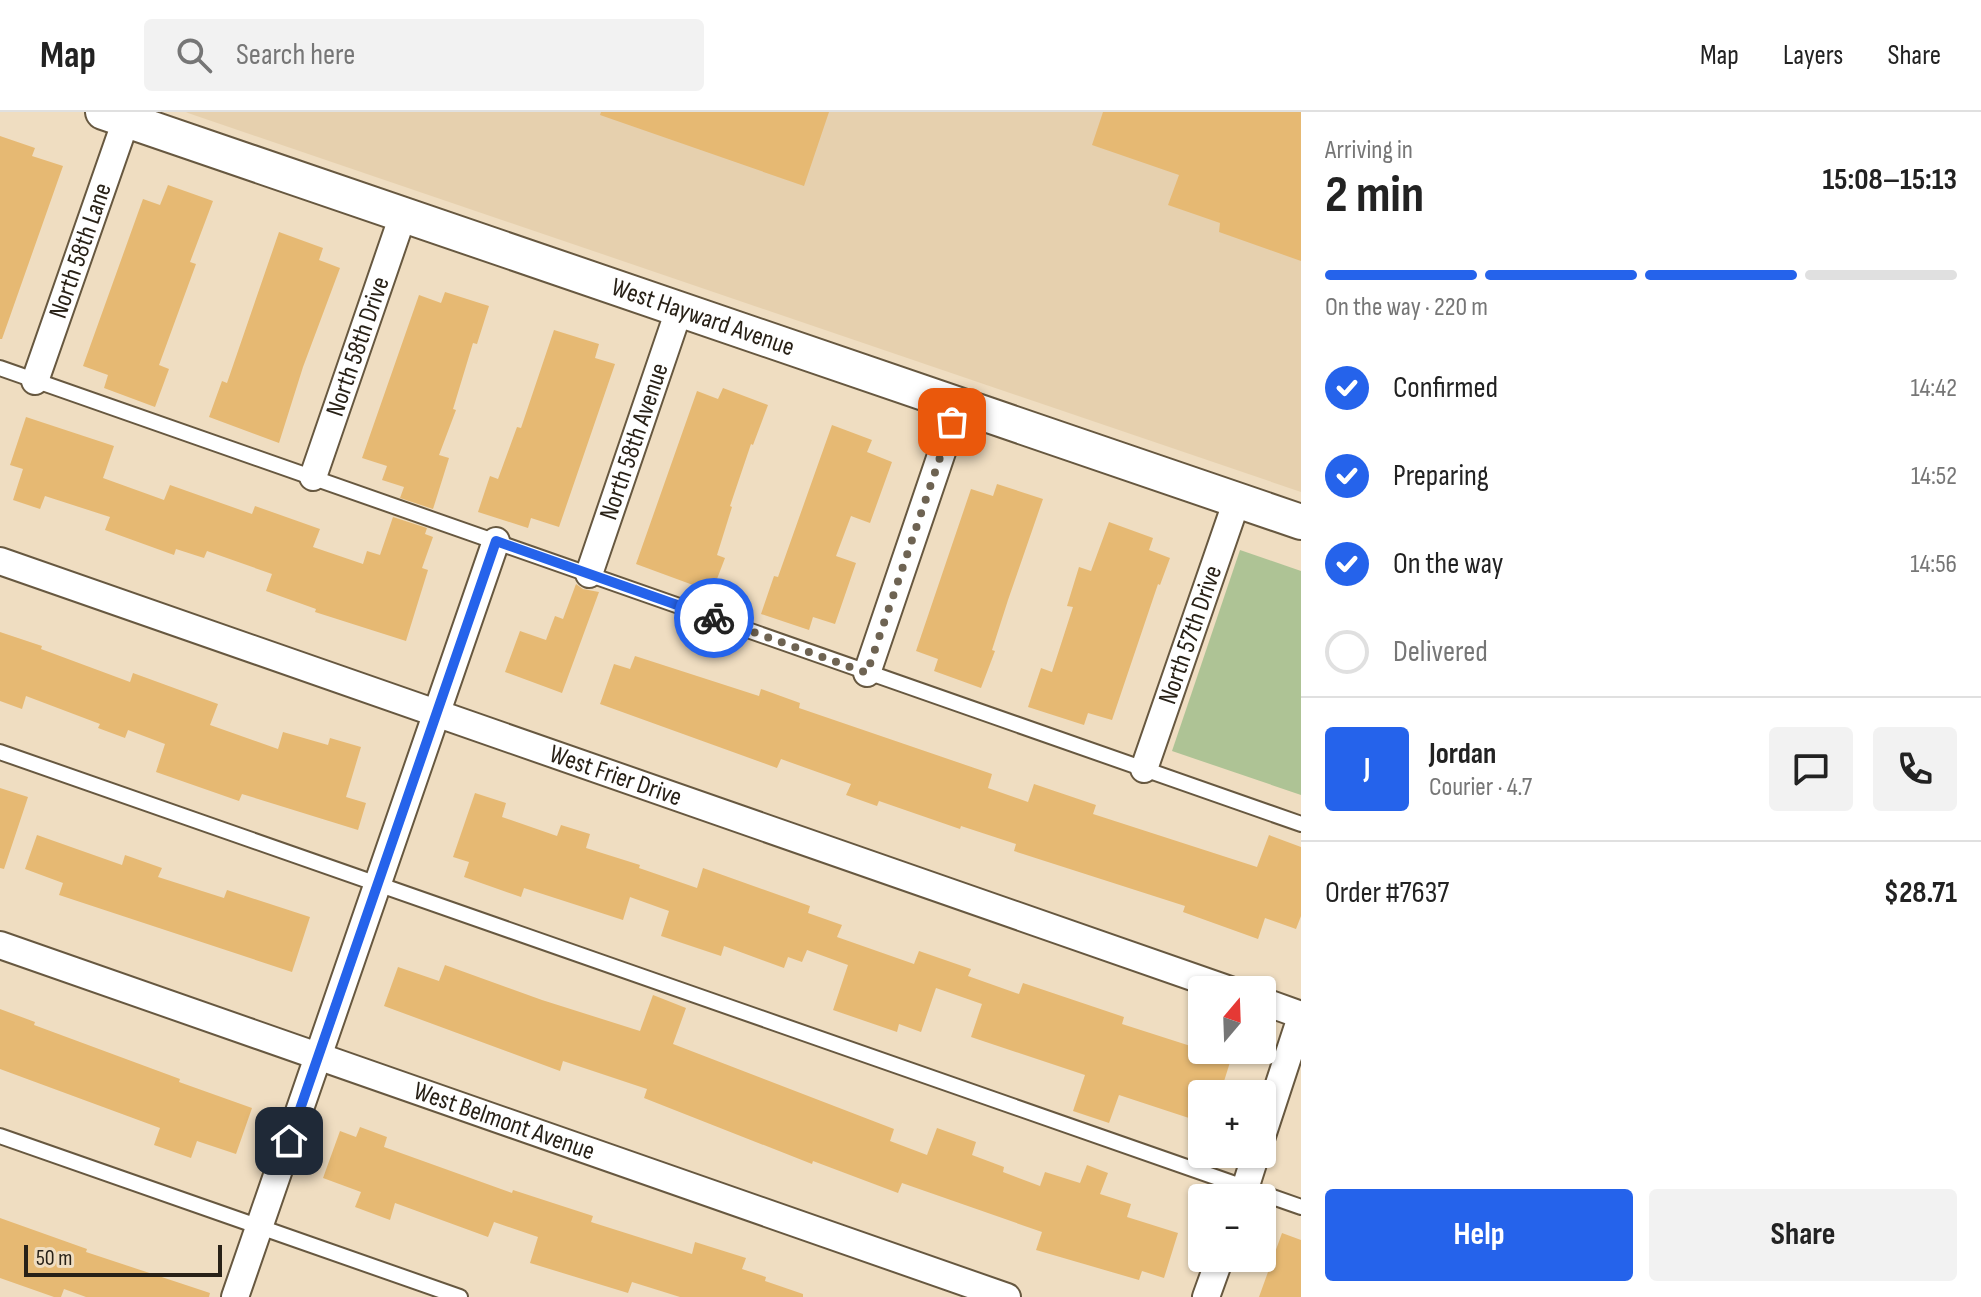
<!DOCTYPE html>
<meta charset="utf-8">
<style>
:root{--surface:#fff;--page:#f2f2f2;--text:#222;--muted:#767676;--line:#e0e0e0;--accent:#2563eb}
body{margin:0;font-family:"Sofia Sans Condensed",sans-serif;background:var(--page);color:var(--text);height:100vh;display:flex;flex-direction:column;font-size:30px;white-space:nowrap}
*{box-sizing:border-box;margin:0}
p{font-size:26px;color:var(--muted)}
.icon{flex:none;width:44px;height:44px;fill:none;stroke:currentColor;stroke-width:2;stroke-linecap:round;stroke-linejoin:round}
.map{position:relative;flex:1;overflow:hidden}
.panel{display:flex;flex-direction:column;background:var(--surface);width:680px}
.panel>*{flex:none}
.needle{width:52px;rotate:19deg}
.controls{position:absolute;left:1188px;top:864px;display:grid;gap:16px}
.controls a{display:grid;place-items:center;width:88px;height:88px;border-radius:8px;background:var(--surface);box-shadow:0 2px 6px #0004;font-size:40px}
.scale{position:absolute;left:24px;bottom:20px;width:198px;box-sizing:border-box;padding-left:8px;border:4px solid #282117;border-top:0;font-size:22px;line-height:28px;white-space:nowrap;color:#282117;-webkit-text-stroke:6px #efddc1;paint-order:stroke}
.pin{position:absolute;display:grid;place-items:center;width:68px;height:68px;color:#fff;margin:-34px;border-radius:16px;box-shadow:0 4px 12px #0006}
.courier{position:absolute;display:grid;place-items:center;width:80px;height:80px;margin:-40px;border:6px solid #2563eb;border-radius:50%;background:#fff;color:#222;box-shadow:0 2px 10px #0007}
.overview em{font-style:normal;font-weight:700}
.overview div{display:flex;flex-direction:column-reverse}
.overview{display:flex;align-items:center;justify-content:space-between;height:136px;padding:0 24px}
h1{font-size:52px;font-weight:700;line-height:60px}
.bar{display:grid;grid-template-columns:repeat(4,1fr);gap:12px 8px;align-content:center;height:96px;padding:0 24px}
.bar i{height:10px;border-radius:6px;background:var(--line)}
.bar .active{background:var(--accent)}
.bar p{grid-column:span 4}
.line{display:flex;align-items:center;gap:20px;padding:0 24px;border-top:2px solid var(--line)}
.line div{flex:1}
.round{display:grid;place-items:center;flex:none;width:84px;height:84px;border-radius:8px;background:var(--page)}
ol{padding:0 24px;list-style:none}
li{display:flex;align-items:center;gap:24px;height:88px}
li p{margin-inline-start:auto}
li .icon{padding:8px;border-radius:50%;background:var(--accent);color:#fff;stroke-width:4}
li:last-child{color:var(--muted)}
li i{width:44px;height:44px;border:4px solid var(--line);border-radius:50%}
.button{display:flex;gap:16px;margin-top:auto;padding:16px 24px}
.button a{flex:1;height:92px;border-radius:8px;background:var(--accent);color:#fff;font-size:32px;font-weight:700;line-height:92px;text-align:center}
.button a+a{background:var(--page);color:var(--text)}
header{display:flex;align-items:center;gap:48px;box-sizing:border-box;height:112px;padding:0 40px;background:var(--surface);border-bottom:2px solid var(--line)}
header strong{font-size:38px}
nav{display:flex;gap:44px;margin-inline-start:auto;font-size:28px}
.search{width:560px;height:72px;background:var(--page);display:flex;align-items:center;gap:20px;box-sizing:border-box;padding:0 28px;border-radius:8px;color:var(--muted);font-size:30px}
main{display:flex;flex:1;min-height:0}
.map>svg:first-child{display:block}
.built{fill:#e6d0ae}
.green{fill:#aec395}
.building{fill:#e6b973}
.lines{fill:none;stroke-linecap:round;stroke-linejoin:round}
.service-casing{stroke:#675840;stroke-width:18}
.minor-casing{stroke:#675840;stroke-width:30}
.tertiary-casing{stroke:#675840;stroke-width:38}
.service{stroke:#fff;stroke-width:14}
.minor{stroke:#fff;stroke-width:26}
.tertiary{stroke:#fff;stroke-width:34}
.done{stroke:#6e6352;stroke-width:8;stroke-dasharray:0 14.4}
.route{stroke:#2563eb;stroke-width:10}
.labels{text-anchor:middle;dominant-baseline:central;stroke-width:8;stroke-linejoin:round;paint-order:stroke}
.street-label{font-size:26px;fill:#282117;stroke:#efddc1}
</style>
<header>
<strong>Map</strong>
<div class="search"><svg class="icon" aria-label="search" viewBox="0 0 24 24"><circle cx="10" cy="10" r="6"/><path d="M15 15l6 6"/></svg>Search here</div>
<nav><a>Map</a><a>Layers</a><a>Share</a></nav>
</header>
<main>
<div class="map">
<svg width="1301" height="1185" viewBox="0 0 1301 1185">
<rect width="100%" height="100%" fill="#efddc1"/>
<path class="built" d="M186,0H1301V380L188,1Z"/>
<path class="green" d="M1240,438L1301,459V683L1172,639Z"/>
<path class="building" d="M601,0H829L804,74L600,3Z
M1103,0H1301V149L1219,120L1220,111L1168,93L1179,63L1092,33Z
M0,24L35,36L32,44L63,54L2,227H0Z
M168,73L213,89L190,150L196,152L159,253L169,257L155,295L104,276L108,263L83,254L143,87L160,93Z
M279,120L323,136L319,148L340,156L303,255L279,331L209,305L222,269L227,271Z
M445,180L489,194L477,232L473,231L453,297L456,298L439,343L449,346L433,397L400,386L404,375L382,368L387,354L362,346L419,183L441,191Z
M554,218L599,232L595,246L615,252L559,415L531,406L528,416L478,400L490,364L498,367L517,315L521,316Z
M723,276L768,293L753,333L751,332L730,394L732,395L717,443L725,446L712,480L636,452L697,279L718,287Z
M26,305L114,334L103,366L164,388L170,373L252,402L255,394L320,417L313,435L363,452L367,439L380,443L393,405L427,416L425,422L433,425L422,456L428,458L406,529L315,500L316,497L266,479L272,462L207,439L204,446L176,437L174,443L105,418L110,405L45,384L40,397L13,388L23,357L10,353Z
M832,313L872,328L867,340L892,350L870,411L851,404L836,444L856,451L835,512L813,505L809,518L761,502L774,464L778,465Z
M997,372L1043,387L1008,488L992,538L995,539L981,576L934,559L938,547L916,539L971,377L993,384Z
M1109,410L1153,426L1149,438L1170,446L1160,473L1158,472L1112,608L1088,601L1084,613L1028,595L1041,556L1052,560L1073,495L1067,494L1079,455L1091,459Z
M576,472L583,477L599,480L562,581L505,560L520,519L546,528L555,504L563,507Z
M0,520L42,534L41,537L130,570L133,561L218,592L210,613L278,637L283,620L328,633L330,626L361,635L346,685L366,691L358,718L242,682L239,689L156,660L165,632L128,618L125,626L98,616L100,612L26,584L22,597L0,589Z
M635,544L759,584L761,577L800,591L799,596L992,662L988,676L1028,690L1034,672L1096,693L1093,702L1257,755L1269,723L1301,735V804L1296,817L1265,806L1258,827L1183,800L1185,794L1014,739L1016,732L961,714L960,717L879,689L877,694L846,683L851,672L781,647L777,656L600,592L614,552L630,557Z
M0,676L28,685L4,757L0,756Z
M475,681L506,691L502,705L557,724L561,713L590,722L586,736L640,753L639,756L697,776L703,756L810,794L808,801L842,813L837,825L914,852L919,839L971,857L968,864L1019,882L1023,871L1124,905L1122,912L1231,947L1220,982H1202L1195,1008L1119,983L1109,1011L1073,999L1085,963L971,925L982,892L936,876L921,920L899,912L897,920L833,898L848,853L807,838L802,850L788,845L784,856L724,834L721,844L661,824L669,799L630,785L623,808L524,776L521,785L464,765L469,750L453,745Z
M37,723L122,753L125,743L162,756L158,765L224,786L227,778L310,805L292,860L59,783L63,771L25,757Z
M445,853L542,888L640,919L653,883L686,896L673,932L894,1017L890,1029L927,1043L937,1016L976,1030L972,1043L1004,1055L1003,1060L1040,1074L1045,1060L1080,1071L1087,1053L1108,1061L1100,1082L1131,1092L1127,1105L1178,1121L1164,1166L1142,1159L1139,1168L1036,1138L1042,1120L902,1071L898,1081L813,1049L812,1052L644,986L647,977L563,949L560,959L384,894L398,855L439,869Z
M0,897L35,910L34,913L180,967L179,970L252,996L236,1042L197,1029L191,1046L154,1033L160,1016L0,957Z
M360,1015L387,1025L384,1035L512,1081L513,1078L593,1104L591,1110L692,1142L695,1130L746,1146L742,1157L766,1165L765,1169L803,1182V1185H680L632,1170L628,1181L530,1151L538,1125L494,1110L488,1125L395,1091L390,1108L355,1095L361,1080L323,1066L340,1019L356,1025Z
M0,1106L87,1137L86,1140L210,1181L209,1185H86L64,1177L61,1185H54L0,1166Z
M1282,1121L1301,1128V1185H1259Z"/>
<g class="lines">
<g class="service-casing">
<path id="service" d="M0,256L1301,712
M0,640L1301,1095
M0,1024L460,1185"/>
</g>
<g class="minor-casing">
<g id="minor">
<path id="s1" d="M35,269L126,8"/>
<path id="s2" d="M313,365L403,103"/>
<path id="s3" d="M0,449L1230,878"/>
<path id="s4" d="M589,462L679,198"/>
<path d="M867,561L958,293"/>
<path id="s5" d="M1144,657L1237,388"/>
<path id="s6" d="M0,833L1007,1185"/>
<path d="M1262,889L1301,903"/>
<path d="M1262,1024L1301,905"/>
<path d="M1242,1086L1256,1042"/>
<path d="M235,1185L496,429"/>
<path d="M1206,1185L1220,1146"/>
</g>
</g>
<g class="tertiary-casing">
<g id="tertiary">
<path id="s7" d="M103,0L1301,410"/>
</g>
</g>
<use href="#service" class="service"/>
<use href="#minor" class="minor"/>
<use href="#tertiary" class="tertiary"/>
</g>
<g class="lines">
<path class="done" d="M714,506L867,561L952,310"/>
<path class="route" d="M289,1029L496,429L714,506"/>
</g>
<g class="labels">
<g class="street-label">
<text stroke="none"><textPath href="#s1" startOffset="138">North 58th Lane</textPath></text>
<text stroke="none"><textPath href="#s7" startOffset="634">West Hayward Avenue</textPath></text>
<text stroke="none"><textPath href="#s2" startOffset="138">North 58th Drive</textPath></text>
<text stroke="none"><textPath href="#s4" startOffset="140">North 58th Avenue</textPath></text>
<text stroke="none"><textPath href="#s5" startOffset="142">North 57th Drive</textPath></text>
<text stroke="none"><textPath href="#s3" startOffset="652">West Frier Drive</textPath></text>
<text stroke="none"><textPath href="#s6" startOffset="534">West Belmont Avenue</textPath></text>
</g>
</g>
</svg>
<div class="controls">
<a><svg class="needle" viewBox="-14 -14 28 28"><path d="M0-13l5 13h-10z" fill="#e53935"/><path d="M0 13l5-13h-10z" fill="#767676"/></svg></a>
<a>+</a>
<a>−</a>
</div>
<div class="scale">50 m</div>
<div class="pin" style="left:952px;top:310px;background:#ea580c"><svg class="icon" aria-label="bag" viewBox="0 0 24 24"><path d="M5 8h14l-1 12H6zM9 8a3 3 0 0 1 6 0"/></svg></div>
<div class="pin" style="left:289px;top:1029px;background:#1f2937"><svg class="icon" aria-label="home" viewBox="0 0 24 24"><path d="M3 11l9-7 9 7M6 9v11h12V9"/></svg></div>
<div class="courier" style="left:714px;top:506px"><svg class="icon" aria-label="bike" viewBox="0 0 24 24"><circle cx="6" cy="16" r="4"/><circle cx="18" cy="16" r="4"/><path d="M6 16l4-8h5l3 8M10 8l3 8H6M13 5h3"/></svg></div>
</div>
<section class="panel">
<div class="overview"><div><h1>2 min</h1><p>Arriving in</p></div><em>15:08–15:13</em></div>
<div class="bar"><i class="active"></i><i class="active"></i><i class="active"></i><i></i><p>On the way · 220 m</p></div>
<ol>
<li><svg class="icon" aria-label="check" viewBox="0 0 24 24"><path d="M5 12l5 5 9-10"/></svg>Confirmed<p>14:42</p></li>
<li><svg class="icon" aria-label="check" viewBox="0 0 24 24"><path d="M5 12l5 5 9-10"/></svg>Preparing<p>14:52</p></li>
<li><svg class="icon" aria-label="check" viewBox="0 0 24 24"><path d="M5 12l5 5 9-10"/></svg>On the way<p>14:56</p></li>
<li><i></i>Delivered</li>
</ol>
<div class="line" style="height:144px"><b class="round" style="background:var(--accent);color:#fff">J</b><div><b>Jordan</b><p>Courier · 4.7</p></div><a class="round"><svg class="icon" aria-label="chat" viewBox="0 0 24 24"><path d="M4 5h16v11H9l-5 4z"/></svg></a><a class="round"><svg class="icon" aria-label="phone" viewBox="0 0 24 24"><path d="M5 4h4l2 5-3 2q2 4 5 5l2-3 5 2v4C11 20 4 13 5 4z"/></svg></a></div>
<div class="line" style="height:104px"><div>Order #7637</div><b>$28.71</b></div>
<div class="button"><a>Help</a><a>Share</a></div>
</section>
</main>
